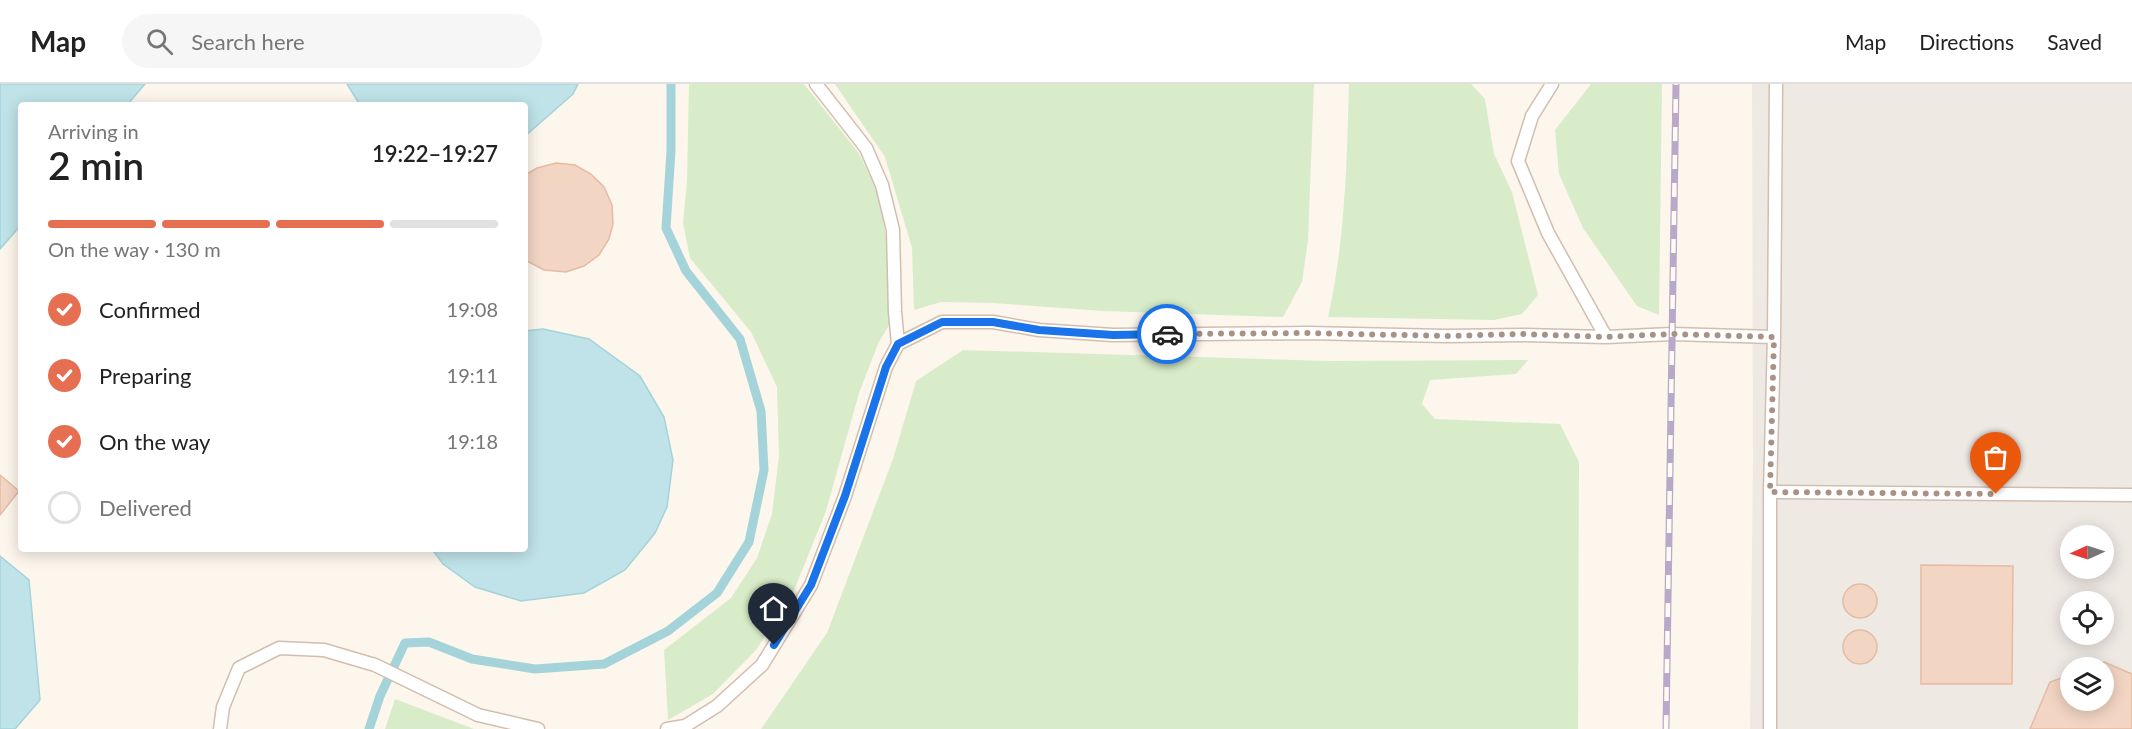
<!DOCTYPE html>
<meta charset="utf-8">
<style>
:root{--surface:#fff;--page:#f6f6f6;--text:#222;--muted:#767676;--line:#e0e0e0;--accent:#e76f51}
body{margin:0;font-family:Lato,sans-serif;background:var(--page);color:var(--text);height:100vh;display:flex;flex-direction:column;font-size:22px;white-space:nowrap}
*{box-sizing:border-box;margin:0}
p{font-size:20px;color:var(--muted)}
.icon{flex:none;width:33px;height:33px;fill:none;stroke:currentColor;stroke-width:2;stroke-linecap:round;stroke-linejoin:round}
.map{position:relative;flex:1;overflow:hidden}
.details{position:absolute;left:18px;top:18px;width:510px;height:450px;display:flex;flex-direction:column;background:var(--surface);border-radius:6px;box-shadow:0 3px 15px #0003}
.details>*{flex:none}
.needle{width:39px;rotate:267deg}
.controls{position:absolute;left:2060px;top:441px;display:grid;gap:12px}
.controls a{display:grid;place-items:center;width:54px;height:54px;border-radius:50%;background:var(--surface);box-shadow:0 3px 15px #0003;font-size:30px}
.pin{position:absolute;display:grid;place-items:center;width:51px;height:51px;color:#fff;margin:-62px -26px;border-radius:50% 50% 50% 0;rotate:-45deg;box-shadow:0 0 6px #0007}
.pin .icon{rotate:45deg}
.courier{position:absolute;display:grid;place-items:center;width:60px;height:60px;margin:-30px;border:4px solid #1a73e8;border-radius:50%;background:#fff;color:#222;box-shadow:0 2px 8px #0007}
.overview em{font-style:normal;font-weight:600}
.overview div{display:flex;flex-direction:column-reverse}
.overview{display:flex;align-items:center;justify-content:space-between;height:102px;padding:0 30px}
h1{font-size:39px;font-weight:600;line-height:45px}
.bar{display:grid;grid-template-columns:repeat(4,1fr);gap:9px 6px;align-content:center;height:72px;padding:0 30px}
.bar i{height:8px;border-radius:4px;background:var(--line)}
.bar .on{background:var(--accent)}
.bar p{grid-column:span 4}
ol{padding:0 30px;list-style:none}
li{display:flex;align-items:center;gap:18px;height:66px}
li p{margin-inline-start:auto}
li .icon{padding:6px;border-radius:50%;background:var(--accent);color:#fff;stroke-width:4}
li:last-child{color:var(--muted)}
li i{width:33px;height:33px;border:3px solid var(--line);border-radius:50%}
header{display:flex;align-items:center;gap:36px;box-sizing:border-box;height:84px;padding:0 30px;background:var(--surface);border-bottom:2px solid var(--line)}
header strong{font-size:28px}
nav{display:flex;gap:33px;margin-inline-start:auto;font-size:21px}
.search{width:420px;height:54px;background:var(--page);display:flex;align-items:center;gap:15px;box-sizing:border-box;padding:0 21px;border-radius:33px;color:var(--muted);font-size:22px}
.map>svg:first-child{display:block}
.industrial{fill:#efe9e4;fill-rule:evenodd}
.green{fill:#d8ecc9}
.water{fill:#bfe3e8;stroke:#a5d3da;stroke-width:1.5}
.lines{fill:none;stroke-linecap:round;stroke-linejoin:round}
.stream{stroke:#a5d3da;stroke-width:9}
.building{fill:#f3d5c3;stroke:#e6bba3;stroke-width:1.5}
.lane-casing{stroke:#d1beb0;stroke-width:15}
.lane{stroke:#fff;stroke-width:12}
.rail-casing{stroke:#b9a8c9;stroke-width:7}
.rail{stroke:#fffaf3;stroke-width:4.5;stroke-dasharray:14;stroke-linecap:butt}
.done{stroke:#a89285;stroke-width:6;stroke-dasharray:0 10.8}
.route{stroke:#1a73e8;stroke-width:8}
</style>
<header>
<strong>Map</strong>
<div class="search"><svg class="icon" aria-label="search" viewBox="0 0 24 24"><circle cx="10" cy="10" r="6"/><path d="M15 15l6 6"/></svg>Search here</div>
<nav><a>Map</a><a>Directions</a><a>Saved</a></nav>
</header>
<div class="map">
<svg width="2132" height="645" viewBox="0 0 2132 645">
<rect width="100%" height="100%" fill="#fdf6ec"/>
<path class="industrial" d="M1752,0H2132V645H1750L1753,376ZM2070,452H2103V484H2070ZM2070,518H2103V550H2070ZM2070,584H2103V616H2070Z"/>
<path class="green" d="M689,0H804L858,68L878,108L887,157L889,241L878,260L859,309L826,427L793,509L756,566L713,610L668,636L664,566L731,514L757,474L772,430L779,372L777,303L751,248L690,174L683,139L687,97Z
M835,0H1314L1308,156L1302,198L1283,233L1103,227L993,219L941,218L914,226L912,164L885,73Z
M1349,0H1471L1485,15L1494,70L1512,108L1538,211L1522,230L1494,236L1328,233C1345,157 1347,78 1349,0Z
M1591,0H1662L1659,231L1637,222L1583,144L1559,90L1555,46Z
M963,266L1329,277L1528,276L1516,290L1430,296L1422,320L1435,335L1560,340L1579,378L1578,645H761L827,549L893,375L916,297Z
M395,615L474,645H385Z"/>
<path class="water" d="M0,0H145L127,21H21V141L0,165Z
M347,0H578L573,10L525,52V21H360Z
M543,245L589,255L640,292L664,333L673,376L667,423L655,449L625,486L584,509L521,517L475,503L443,480L432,465H525V247Z
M0,472L29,496L40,616L15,645H0Z"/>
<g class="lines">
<path class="stream" d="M369,645L380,612L405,559L429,558L472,575L535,585L604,580L668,547L717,509L749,458L764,386L761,327L740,255L686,187L666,144L671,67V0"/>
</g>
<path class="building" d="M556,79L575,81L591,90L604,103L612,121L613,140L609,155L599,171L584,182L566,188L544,186L525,176V91L537,84Z
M0,391L19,407L0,431Z
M1921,481L2013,482L2012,600H1921Z
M1843 517a17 17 0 1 1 34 0a17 17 0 1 1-34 0Z
M1843 563a17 17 0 1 1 34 0a17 17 0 1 1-34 0Z
M2104,578L2132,590V645H2030L2050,598L2070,591V616H2103V584H2089Z"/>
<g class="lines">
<g class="lane-casing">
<path id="lane" d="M816,0L866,64L882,101L893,146L895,228L898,260
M1552,0L1532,32L1518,77L1548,149L1606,253
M1770,408L2132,411
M220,645L223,623L239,584L279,564L324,566L375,581L478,631L538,645
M667,645L685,642L717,622L762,581L811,501L845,412L886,283L898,260L942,238H993L1039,246L1113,251L1308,249L1446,252L1523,251L1606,253L1672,250L1774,253
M1770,645V408L1774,253L1776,0"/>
</g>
<use href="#lane" class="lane"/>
<g class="rail-casing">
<path id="rail" d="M1666,645L1676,0"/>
</g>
<use href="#rail" class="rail"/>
</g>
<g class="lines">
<path class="done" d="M1167,250L1308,249L1446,252L1523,250L1606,253L1672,250L1774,253L1770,408L1996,410"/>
<path class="route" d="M774,561L811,501L845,412L886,283L898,260L942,238H993L1039,246L1113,251L1167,250"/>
</g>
</svg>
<div class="controls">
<a><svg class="needle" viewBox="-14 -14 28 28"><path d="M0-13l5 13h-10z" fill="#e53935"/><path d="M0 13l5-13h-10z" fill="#767676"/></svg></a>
<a><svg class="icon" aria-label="locate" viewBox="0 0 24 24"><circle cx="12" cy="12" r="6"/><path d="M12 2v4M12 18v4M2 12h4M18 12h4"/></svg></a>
<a><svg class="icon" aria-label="layers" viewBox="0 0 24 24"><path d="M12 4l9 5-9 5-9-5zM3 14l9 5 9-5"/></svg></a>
</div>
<div class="pin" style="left:1996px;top:410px;background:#ea580c"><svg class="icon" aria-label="bag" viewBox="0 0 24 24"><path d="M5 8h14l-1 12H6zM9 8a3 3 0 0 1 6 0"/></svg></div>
<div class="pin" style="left:774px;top:561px;background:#1f2937"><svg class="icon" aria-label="home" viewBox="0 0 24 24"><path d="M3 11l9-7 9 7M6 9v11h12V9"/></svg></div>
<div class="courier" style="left:1167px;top:250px"><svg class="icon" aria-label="car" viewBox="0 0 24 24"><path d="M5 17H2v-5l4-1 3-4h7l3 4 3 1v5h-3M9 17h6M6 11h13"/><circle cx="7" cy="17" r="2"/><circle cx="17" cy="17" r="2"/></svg></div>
<section class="details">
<div class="overview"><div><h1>2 min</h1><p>Arriving in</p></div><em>19:22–19:27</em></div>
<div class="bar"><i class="on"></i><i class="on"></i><i class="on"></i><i></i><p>On the way · 130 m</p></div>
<ol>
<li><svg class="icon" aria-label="check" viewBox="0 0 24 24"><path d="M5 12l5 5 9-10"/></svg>Confirmed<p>19:08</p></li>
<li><svg class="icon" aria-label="check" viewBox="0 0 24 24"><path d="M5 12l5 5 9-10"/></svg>Preparing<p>19:11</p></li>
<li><svg class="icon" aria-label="check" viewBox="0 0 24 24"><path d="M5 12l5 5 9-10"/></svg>On the way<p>19:18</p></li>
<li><i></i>Delivered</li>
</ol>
</section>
</div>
